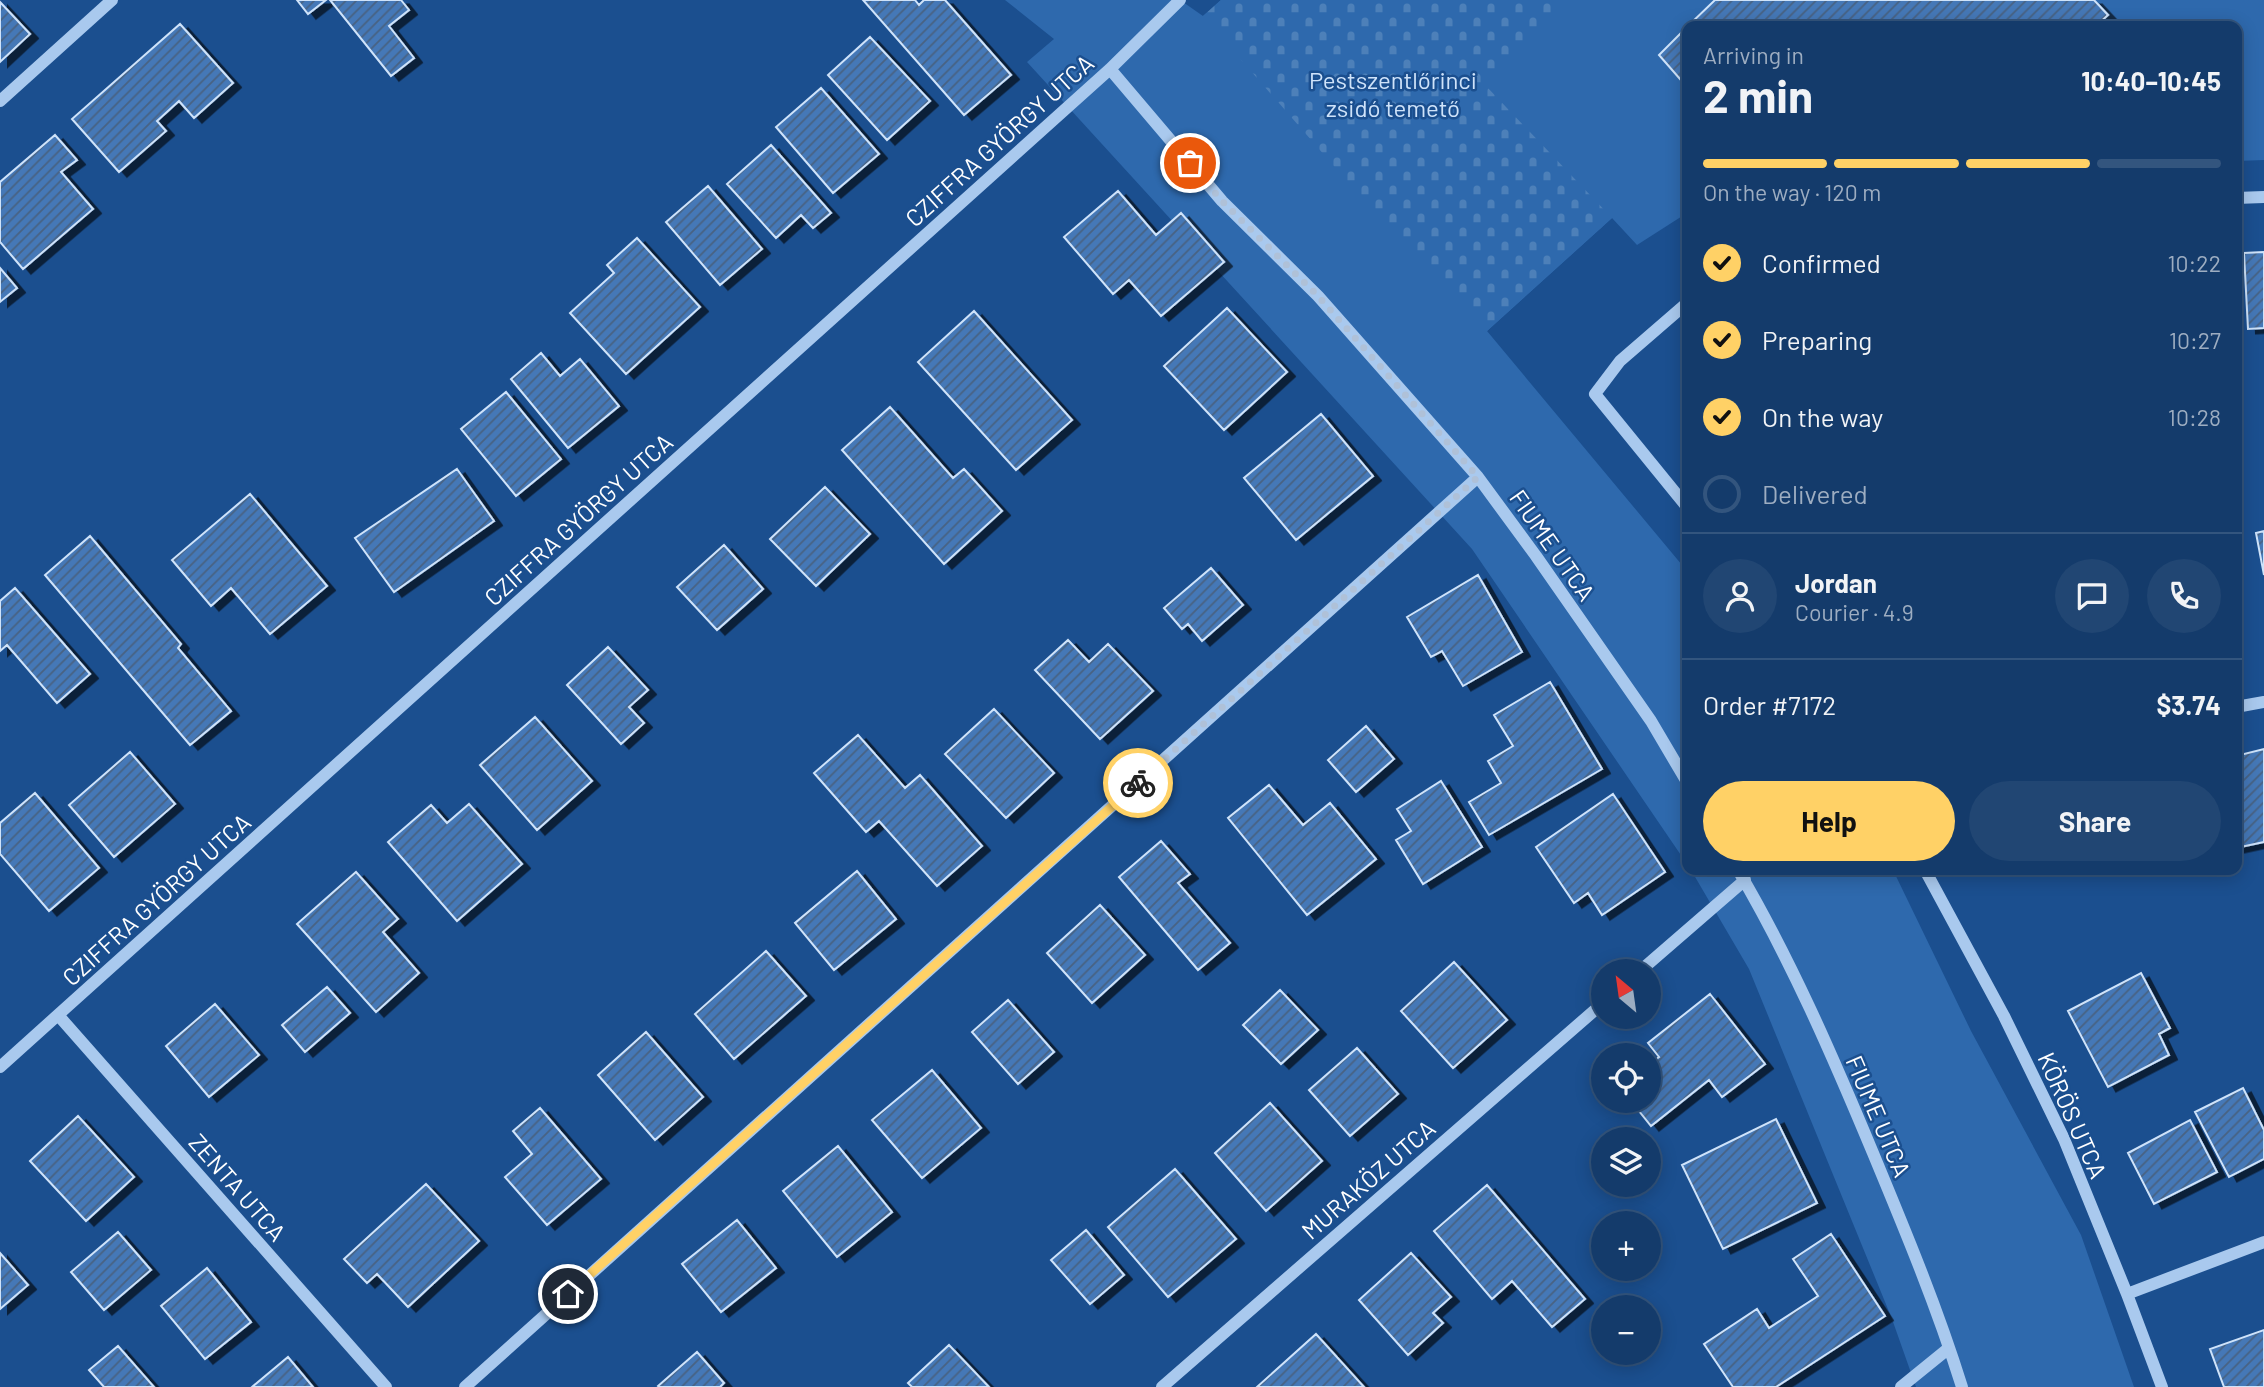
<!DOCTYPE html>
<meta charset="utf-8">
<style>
:root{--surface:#143b6b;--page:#214673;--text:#f1f3f6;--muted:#9dadc1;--line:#33557e;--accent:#ffd166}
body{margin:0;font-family:Barlow,sans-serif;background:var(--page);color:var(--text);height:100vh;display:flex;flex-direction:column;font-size:26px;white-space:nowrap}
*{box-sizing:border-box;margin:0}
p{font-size:23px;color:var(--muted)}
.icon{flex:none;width:38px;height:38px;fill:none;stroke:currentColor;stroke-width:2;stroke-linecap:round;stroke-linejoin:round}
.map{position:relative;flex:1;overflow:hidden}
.drawer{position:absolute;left:1682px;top:21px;width:560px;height:854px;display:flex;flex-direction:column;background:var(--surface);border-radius:14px;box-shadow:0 4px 18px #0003,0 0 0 2px var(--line)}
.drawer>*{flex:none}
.needle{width:46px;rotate:331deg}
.buttons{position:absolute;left:1591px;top:959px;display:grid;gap:14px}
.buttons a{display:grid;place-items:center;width:70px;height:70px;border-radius:50%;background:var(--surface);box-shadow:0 4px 18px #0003,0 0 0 2px var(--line);font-size:35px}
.pin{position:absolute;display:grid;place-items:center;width:60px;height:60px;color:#fff;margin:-30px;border:4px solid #fff;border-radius:50%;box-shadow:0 2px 7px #0007}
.courier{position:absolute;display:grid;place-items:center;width:70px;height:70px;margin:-35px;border:5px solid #ffd166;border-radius:50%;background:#fff;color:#222;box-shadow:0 2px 9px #0007}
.headline em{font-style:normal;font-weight:700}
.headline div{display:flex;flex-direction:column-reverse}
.headline{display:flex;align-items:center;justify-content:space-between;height:119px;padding:0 21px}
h1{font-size:46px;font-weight:700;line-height:52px}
.bar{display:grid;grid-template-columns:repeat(4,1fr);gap:10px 7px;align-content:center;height:84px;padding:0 21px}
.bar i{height:9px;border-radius:5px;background:var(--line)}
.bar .active{background:var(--accent)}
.bar p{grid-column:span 4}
.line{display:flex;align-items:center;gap:18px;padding:0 21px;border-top:2px solid var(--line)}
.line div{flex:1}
.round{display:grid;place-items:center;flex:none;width:74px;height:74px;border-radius:37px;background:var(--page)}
ol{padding:0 21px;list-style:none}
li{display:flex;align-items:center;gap:21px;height:77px}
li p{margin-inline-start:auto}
li .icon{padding:7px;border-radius:50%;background:var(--accent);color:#111;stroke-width:4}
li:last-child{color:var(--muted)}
li i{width:38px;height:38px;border:4px solid var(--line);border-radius:50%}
.primary-button{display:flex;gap:14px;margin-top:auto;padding:14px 21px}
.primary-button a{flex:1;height:80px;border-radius:42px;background:var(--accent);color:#111;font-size:28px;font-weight:700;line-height:80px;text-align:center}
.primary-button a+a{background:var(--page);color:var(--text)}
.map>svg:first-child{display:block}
.grass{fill:#2e69ad}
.cemetery{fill:url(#cemetery-stones)}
.building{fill:url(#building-hatch);stroke:#cfe3fa;stroke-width:2;filter:url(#shadow)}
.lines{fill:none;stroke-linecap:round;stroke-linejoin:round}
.minor{stroke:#a9c9ee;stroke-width:12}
.done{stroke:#afc1d8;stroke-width:7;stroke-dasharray:0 12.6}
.route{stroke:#ffd166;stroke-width:9}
.labels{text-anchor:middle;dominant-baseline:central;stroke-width:5;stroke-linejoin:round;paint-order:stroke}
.park-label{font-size:24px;fill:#cfe3fa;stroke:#1b4f8f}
.street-label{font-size:24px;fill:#fff;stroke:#1b4f8f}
</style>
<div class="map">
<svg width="2264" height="1387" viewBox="0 0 2264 1387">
<defs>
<pattern id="cemetery-stones" width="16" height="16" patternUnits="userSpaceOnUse" patternTransform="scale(1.75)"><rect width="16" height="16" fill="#2e69ad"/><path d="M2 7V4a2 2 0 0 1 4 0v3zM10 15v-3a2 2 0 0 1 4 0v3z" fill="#4d80b9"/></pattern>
<pattern id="building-hatch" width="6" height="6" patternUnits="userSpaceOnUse" patternTransform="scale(1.75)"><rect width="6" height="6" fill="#4478b7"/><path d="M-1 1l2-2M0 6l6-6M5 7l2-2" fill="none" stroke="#486282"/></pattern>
<filter id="shadow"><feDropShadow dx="8" dy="4.5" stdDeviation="0" flood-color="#0009"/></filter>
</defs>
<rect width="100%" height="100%" fill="#1b4f8f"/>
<path class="grass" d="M1005,0H1180L1203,16L1221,0H2264V160L2237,161L2236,26H1687V213L1637,245L1612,218L1487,331L1687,571V864L1472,549L1027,62L1054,39Z
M1691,870H1893L1971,1031L2081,1235L2134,1387H1916L1892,1319L1749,969Z"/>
<path class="cemetery" d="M1221,0H1574L1486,86L1612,218L1487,331L1373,211L1203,16Z"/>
<path class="building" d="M297,0H326L308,14Z
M330,0H401L409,10L389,26L414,58L391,76Z
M863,0H915L919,5L924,0H945L1011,75L964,115Z
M1715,0H2094L2108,15L2096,26H1688Z
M0,2L30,34L0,62Z
M180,24L233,83L194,118L179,101L157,121L166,131L119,172L72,119Z
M1687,27V87L1659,55Z
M870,37L930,101L887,140L828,75Z
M821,88L879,154L833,193L776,127Z
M55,135L77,160L61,172L93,209L23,269L0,242V182Z
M771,145L831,213L813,228L801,215L776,238L727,184Z
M708,186L762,249L720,285L666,222Z
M1118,191L1156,235L1181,213L1224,262L1161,316L1129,280L1113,294L1064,237Z
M637,238L700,307L626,374L570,313L614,273L607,265Z
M2264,252V328L2248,329L2244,253Z
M0,268L17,288L0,302Z
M1227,308L1287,372L1224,430L1164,366Z
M974,311L1072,420L1016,470L918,362Z
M541,353L560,376L580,359L619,406L568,448L511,379Z
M506,392L561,459L516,496L461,429Z
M890,407L953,478L964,469L1002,511L944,564L842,450Z
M1321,414L1373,476L1296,540L1244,478Z
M457,469L494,521L394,592L355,538Z
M825,487L870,534L816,586L770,539Z
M250,494L327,586L270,634L231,588L211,606L172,560Z
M2264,531V575L2256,533Z
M90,536L181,644L178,648L231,711L190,745L45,575Z
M724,545L763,589L717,630L677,587Z
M1211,568L1243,605L1202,641L1188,624L1182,629L1164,608Z
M1478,575L1522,652L1463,686L1442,651L1431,657L1407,617Z
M15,588L90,674L57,703L7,645L0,651V601Z
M1068,640L1089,662L1108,644L1153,691L1100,739L1035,670Z
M608,647L648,690L629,707L644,723L621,744L567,685Z
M1550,682L1602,769L1489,835L1469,802L1501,783L1488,761L1513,746L1494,715Z
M994,709L1054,773L1006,818L945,754Z
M535,717L592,781L537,830L480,765Z
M1366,726L1394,759L1356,792L1328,760Z
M858,735L905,788L920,775L982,846L937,886L879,821L866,832L814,773Z
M2264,749V842L2236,848V756Z
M130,752L175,804L114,857L69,805Z
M1441,781L1482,847L1423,884L1396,840L1411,831L1397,809Z
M1269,785L1303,825L1330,803L1376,859L1307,915L1228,818Z
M35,793L99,868L49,911L0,854V823Z
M1613,794L1665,872L1602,915L1588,893L1574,903L1536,847Z
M469,804L522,864L457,921L388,842L431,805L447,823Z
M1161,841L1190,874L1178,883L1230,943L1198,970L1119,877Z
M857,871L896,919L834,970L795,923Z
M356,872L398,919L383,932L419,973L376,1012L297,924Z
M1100,905L1145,955L1092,1003L1047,953Z
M766,951L806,996L734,1059L695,1014Z
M1454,962L1507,1020L1453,1068L1401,1011Z
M2141,973L2170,1028L2159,1034L2169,1055L2108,1087L2068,1011Z
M327,987L350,1013L305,1052L282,1025Z
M1280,990L1318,1030L1281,1064L1243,1025Z
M1710,994L1765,1064L1722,1097L1709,1080L1651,1126L1631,1101H1648V1065L1659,1057L1648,1043Z
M1008,1000L1054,1052L1018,1084L972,1032Z
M215,1004L259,1055L209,1097L166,1046Z
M646,1032L703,1097L655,1140L598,1075Z
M1357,1048L1398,1094L1350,1136L1309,1090Z
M932,1070L981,1128L922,1178L872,1120Z
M2243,1088L2264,1130V1159L2229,1177L2195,1112Z
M1270,1103L1322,1161L1266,1211L1215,1153Z
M540,1108L601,1179L547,1225L505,1177L532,1154L513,1131Z
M78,1116L134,1177L86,1221L30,1161Z
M1776,1119L1817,1203L1723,1249L1682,1165Z
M2190,1120L2217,1172L2154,1204L2128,1153Z
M838,1146L892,1212L837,1257L783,1191Z
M1175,1169L1236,1239L1168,1297L1108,1227Z
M426,1184L479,1241L408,1307L377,1274L367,1283L344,1259Z
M1487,1185L1585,1299L1552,1327L1512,1281L1492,1299L1434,1231Z
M737,1220L776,1268L721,1312L682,1264Z
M1086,1230L1124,1275L1090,1304L1051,1260Z
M118,1232L151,1270L104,1310L71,1272Z
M1831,1234L1885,1316L1776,1387H1733L1704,1344L1757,1309L1769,1328L1818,1296L1793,1259Z
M0,1253L28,1285L0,1309Z
M1411,1253L1451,1297L1433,1313L1443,1323L1408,1355L1359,1300Z
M207,1268L251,1322L205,1359L161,1306Z
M2264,1330V1387H2224L2210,1349Z
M1316,1334L1364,1387H1257Z
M949,1345L989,1387H912L908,1383Z
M118,1346L154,1387H104L89,1370Z
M697,1352L724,1383L720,1387H659L658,1386Z
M288,1357L313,1387H252Z"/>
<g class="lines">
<path class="minor" d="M1110,69L1222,201L1318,296L1478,477L1536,556L1651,721L1687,782
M0,101L112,0
M2236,198L2264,197
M1687,303L1620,361L1595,394L1687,507
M2236,707L2264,702
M1738,870C1791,960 1833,1057 1873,1153C1905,1230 1937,1307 1962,1387
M1925,870L2004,1016L2064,1139L2127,1294L2162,1387
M1640,971L1745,880
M58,1015L386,1387
M0,1067L1110,69L1180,0
M2127,1294L2264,1242
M465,1387L1478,477
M1162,1387L1603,1003
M1901,1387L1949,1348"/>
</g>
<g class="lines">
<path class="done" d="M1138,783L1478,477L1318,296L1222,201L1190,163"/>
<path class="route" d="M568,1294L1138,783"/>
</g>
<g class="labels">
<g class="park-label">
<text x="1393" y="79">Pestszentlőrinci<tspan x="1393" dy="28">zsidó temető</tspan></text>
</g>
<g class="street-label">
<text transform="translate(999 140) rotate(-42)">CZIFFRA GYÖRGY UTCA</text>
<text transform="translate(578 519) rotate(-42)">CZIFFRA GYÖRGY UTCA</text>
<text transform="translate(1553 545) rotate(55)">FIUME UTCA</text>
<text transform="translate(156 899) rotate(-42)">CZIFFRA GYÖRGY UTCA</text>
<text transform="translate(2073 1115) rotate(66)">KÖRÖS UTCA</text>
<text transform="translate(1879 1116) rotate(67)">FIUME UTCA</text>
<text transform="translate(1368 1179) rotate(-41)">MURAKÖZ UTCA</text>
<text transform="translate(238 1187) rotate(49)">ZENTA UTCA</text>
</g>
</g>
</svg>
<div class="buttons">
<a><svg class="needle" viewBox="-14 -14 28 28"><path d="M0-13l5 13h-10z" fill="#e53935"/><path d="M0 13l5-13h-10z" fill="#9dadc1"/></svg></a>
<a><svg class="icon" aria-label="locate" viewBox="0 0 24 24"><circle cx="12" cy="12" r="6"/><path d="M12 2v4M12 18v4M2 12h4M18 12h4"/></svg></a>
<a><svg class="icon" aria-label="layers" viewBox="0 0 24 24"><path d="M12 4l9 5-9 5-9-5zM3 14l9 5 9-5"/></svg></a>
<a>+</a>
<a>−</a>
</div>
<div class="pin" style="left:1190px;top:163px;background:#ea580c"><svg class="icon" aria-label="bag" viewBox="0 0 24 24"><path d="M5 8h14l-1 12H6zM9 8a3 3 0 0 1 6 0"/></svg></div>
<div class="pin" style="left:568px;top:1294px;background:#1f2937"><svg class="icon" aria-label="home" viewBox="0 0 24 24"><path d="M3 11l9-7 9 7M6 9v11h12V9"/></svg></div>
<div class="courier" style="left:1138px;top:783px"><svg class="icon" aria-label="bike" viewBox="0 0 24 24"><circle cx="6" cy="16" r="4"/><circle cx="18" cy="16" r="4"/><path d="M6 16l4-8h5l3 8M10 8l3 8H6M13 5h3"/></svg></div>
<section class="drawer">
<div class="headline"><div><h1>2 min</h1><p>Arriving in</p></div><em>10:40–10:45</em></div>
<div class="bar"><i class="active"></i><i class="active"></i><i class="active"></i><i></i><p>On the way · 120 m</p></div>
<ol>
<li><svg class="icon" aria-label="check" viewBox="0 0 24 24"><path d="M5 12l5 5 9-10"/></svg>Confirmed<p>10:22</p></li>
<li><svg class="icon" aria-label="check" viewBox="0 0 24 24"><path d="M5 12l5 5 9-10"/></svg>Preparing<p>10:27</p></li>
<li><svg class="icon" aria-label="check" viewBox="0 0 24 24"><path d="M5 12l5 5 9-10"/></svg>On the way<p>10:28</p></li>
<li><i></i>Delivered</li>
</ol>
<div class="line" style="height:126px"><a class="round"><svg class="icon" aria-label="person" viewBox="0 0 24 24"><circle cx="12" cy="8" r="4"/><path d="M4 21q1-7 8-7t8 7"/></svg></a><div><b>Jordan</b><p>Courier · 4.9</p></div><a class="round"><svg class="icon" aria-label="chat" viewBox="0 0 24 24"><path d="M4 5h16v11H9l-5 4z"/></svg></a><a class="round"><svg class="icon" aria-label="phone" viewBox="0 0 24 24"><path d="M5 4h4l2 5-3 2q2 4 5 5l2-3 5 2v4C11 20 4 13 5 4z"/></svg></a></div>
<div class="line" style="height:91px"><div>Order #7172</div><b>$3.74</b></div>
<div class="primary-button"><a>Help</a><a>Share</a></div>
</section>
</div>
